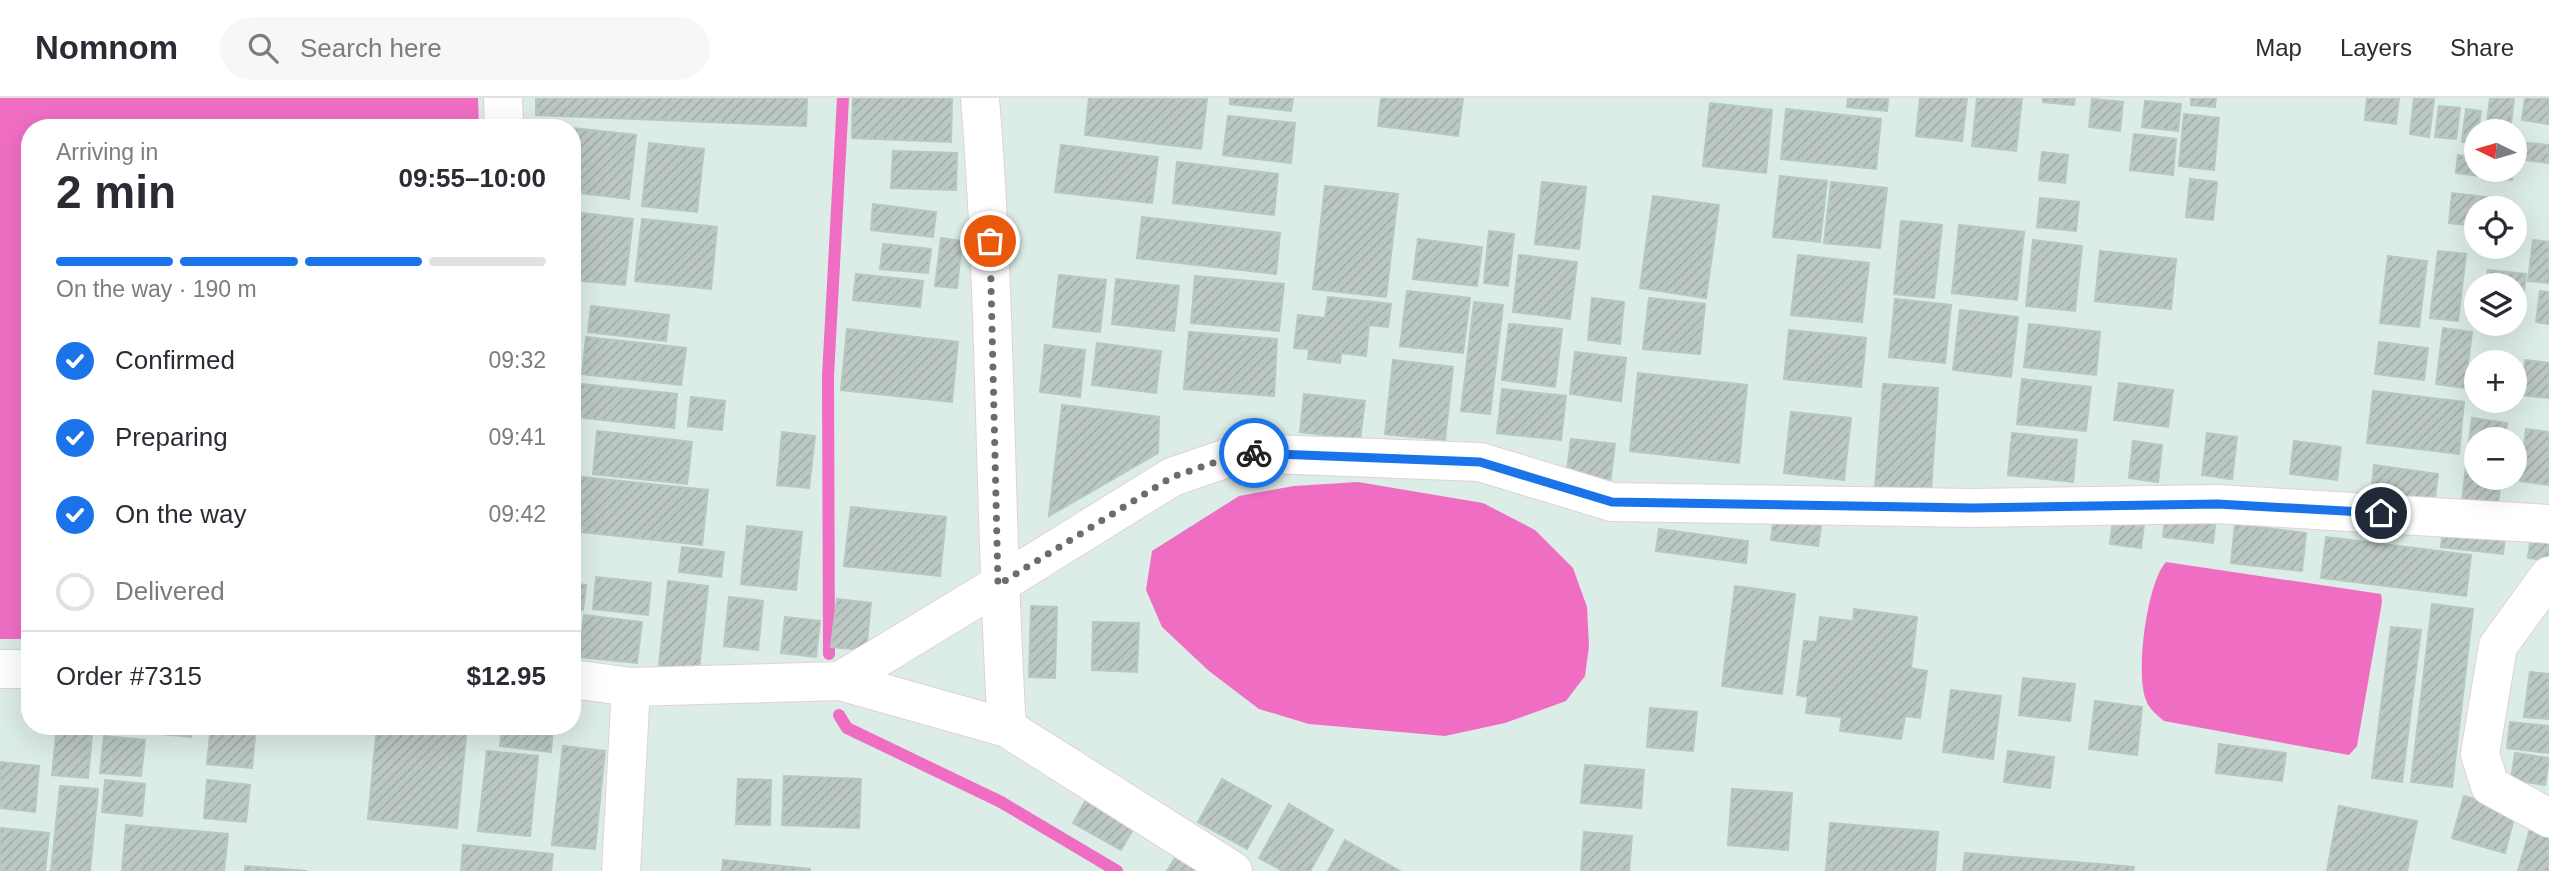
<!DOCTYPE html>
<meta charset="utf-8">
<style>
:root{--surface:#fff;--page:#f7f7f7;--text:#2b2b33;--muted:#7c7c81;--line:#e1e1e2;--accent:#1a73e8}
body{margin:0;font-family:Arial,sans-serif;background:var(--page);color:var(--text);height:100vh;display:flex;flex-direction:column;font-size:26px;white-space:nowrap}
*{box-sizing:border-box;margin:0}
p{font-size:23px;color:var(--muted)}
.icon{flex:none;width:38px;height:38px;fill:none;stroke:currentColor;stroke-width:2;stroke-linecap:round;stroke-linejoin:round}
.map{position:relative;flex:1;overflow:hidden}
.drawer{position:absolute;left:21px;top:21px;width:560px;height:616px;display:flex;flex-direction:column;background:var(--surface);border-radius:28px;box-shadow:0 7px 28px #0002}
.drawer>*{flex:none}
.needle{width:46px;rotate:275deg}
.fabs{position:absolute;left:2464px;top:21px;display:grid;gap:14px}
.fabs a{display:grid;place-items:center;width:63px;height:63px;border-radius:50%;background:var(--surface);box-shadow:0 7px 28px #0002;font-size:35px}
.pin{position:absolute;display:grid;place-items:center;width:60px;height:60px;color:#fff;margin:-30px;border:4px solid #fff;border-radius:50%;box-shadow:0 2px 7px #0007}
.courier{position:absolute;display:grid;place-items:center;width:70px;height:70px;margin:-35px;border:5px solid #1a73e8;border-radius:50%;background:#fff;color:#222;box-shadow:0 2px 9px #0007}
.summary em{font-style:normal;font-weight:800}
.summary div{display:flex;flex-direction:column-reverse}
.summary{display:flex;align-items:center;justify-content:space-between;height:119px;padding:0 35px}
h1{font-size:46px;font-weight:800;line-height:52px}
.bar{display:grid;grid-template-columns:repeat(4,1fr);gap:10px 7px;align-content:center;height:84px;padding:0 35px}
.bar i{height:9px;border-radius:5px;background:var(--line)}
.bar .current{background:var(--accent)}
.bar p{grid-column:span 4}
.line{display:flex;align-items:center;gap:18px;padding:0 35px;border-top:2px solid var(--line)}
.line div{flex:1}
ol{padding:0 35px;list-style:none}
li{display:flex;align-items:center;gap:21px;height:77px}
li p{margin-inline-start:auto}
li .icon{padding:7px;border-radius:50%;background:var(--accent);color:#fff;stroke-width:4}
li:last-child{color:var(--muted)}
li i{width:38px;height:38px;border:4px solid var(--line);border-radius:50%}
header{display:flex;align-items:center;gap:42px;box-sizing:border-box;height:98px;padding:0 35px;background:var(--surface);border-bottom:2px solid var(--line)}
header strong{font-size:33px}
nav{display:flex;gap:38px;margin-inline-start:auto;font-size:24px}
.search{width:490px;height:63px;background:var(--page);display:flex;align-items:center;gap:18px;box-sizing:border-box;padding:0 24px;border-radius:38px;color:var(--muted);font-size:26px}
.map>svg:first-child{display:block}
.water{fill:#ef6ec4}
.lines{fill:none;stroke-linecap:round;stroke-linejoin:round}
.stream{stroke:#ef6ec4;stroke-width:12}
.building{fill:url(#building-hatch);stroke:#b6c8c2;stroke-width:2}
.street-casing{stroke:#e3d1d4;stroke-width:40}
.secondary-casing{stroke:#e3d1d4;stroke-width:40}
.street{stroke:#fff;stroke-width:38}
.secondary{stroke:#fff;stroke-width:38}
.done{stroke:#686e6c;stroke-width:7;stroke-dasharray:0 12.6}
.route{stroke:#1a73e8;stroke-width:9}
</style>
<header>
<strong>Nomnom</strong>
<div class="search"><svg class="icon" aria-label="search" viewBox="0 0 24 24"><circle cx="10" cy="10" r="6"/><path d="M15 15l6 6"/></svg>Search here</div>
<nav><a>Map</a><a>Layers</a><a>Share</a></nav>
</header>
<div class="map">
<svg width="2549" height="773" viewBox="0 0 2549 773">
<defs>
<pattern id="building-hatch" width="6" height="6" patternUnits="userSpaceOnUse" patternTransform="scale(1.75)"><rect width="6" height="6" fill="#bcc8c3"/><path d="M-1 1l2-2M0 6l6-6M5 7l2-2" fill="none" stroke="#a2aca8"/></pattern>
</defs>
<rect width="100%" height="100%" fill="#dcece6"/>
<path class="water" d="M0,0H478L479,30H30V541H0Z
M1358,384L1483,405L1535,432L1573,470L1587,509L1589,548L1585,578L1566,603L1505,625L1445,638L1309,626L1259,611L1209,573L1162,529L1146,492L1152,453L1239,398L1294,388Z
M2166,464L2381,496L2382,504L2357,648L2349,657L2164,623C2157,617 2149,611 2146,602C2135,576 2147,484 2166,464Z"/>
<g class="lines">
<path class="stream" d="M829,556L828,278L843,0
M839,617L847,630L1001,704L1117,773"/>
</g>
<path class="building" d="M536,0H807L806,28L536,17Z
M853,0H952L951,44L852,40Z
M1089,0L1207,1L1201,51L1085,37Z
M1230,0H1293L1291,13L1230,6Z
M1381,0H1463L1458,38L1378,28Z
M1848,0H1888L1887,13L1847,9Z
M1920,0H1967L1962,43L1916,38Z
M1977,0H2022L2016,53L1972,48Z
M2043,0H2075L2074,7L2043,4Z
M2191,0H2216L2215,9L2191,7Z
M2367,0H2399L2396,26L2365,22Z
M2414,0H2434L2429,39L2410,36Z
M2490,0H2514L2510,33H2486Z
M2525,0H2549V26L2522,22Z
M2092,1L2123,4L2120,33L2089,29Z
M2145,3L2181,6L2178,33L2142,29Z
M1710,5L1772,12L1766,75L1703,68Z
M2439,8L2460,10L2456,41L2435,39Z
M1786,11L1881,21L1876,71L1781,61Z
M2466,11L2481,13L2476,46L2462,44Z
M2184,16L2219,20L2214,72L2179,68Z
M1228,18L1295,25L1291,65L1223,57Z
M572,30L636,37L629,101L572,94Z
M2134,36L2176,41L2173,77L2130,72Z
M649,45L704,51L697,114L642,108Z
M2527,45L2549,47V65L2525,62Z
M1061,47L1158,59L1152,105L1055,94Z
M893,53L957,55L956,92L891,90Z
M2042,54L2068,57L2065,85L2039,82Z
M2458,57L2476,60V72H2513L2512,82L2456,75Z
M1177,64L1278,76L1274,117L1173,105Z
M1780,78L1827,83L1820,144L1773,139Z
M2190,81L2217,84L2213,122L2186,119Z
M1542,84L1586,89L1579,151L1535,146Z
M1831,84L1887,90L1880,150L1824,145Z
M1325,88L1398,96L1386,199L1313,191Z
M2452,95L2486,99L2484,110H2476V128L2449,125Z
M1653,98L1719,107L1706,200L1640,190Z
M2040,100L2079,104L2076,133L2037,129Z
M873,106L936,114L933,139L871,132Z
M572,114L633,121L625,187L572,182Z
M1142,119L1280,135L1276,176L1137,160Z
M642,121L717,129L711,191L635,183Z
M1901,123L1942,127L1934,200L1894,196Z
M1959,127L2024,134L2017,202L1952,195Z
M1489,133L1514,136L1508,188L1484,185Z
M941,140L962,143L957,190L935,188Z
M1418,141L1482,149L1477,188L1413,181Z
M2033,142L2082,148L2075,213L2026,208Z
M2533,142L2549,144V185L2528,183Z
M883,146L931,151L928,175L880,171Z
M2100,153L2176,161L2171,211L2095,203Z
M2438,153L2466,156L2458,223L2430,220Z
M1519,157L1577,164L1570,221L1513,214Z
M1798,157L1869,165L1862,224L1791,217Z
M2388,158L2427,163L2419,229L2380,225Z
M2488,172L2526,176L2521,219L2515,218V187H2486Z
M856,176L923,183L920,209L853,202Z
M1059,177L1106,182L1100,234L1053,229Z
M1195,178L1284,186L1279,233L1191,225Z
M1116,181L1179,188L1174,233L1112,226Z
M1407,193L1470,200L1463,255L1400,248Z
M2540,193L2549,194V226L2536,224Z
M1328,199L1391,206L1388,229L1369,227L1366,258L1341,255L1340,265L1308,261L1309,251L1294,250L1298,217L1325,220Z
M1592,200L1624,204L1620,246L1588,242Z
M1649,200L1705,206L1700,256L1643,251Z
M1895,201L1951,207L1945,265L1889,259Z
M1474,204L1503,207L1490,316L1461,313Z
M591,208L669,217L666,243L588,234Z
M1960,212L2018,219L2011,279L1953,272Z
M1509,226L1562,231L1555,289L1502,282Z
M2029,226L2100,234L2096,277L2024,269Z
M2443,230L2472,234L2465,290L2436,286Z
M847,231L958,244L952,304L841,292Z
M1789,232L1866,240L1861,289L1784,281Z
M1189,234L1277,241L1274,298L1184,291Z
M586,239L686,250L681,287L582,276Z
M2379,244L2428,250L2424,282L2375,276Z
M1097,245L1161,253L1156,295L1092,287Z
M1045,247L1085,252L1080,299L1040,294Z
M1575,254L1626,260L1621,303L1570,296Z
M2482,259L2516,263L2515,275V264H2481Z
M1393,262L1453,269L1445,342L1385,336Z
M2525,262L2549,265V300L2522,297Z
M1638,275L1747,287L1739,365L1630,353Z
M2022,281L2091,289L2086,333L2017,326Z
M2119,285L2173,292L2168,329L2114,322Z
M581,286L677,296L674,330L577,319Z
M1883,286L1938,290L1931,394L1875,390Z
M1502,291L1566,298L1561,342L1497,335Z
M2373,293L2464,304L2459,356L2367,345Z
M1304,296L1365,303L1360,341L1300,334Z
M691,299L725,303L722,332L688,328Z
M1062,307L1159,319L1158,355L1049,418Z
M1791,314L1851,320L1844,382L1784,375Z
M2472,320L2507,325L2505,341H2476V380H2501L2498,407L2462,402Z
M2526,331L2549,334V387L2520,383Z
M597,333L692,344L687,386L593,376Z
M782,334L815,338L809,390L777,387Z
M2012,335L2077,342L2073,384L2008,377Z
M2207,335L2237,339L2232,381L2202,377Z
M1571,341L1615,346L1610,386L1566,381Z
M2133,343L2162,347L2158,384L2129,380Z
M2294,343L2341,349L2337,382L2290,376Z
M2374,367L2438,376L2434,407L2371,399Z
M572,378L708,392L702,447L572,433Z
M851,409L946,419L940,478L844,468Z
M2166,412L2216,419L2213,445L2163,439Z
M2114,414L2145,418L2141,450L2110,446Z
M1774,416L1822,423L1818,448L1771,442Z
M2444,423L2506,431L2503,456L2441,449Z
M2235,426L2306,435L2302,473L2231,465Z
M747,428L802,434L796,492L741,486Z
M2532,430L2549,432V463L2528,460Z
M1659,431L1748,443L1746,465L1656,453Z
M2326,439L2471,457L2466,498L2321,480Z
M682,449L724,454L721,479L679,474Z
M596,479L651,485L648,517L593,511Z
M668,483L708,488L699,572L659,567Z
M572,485L586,487L583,512L572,511Z
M1735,488L1795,496L1782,596L1722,588Z
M729,499L763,503L758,552L724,548Z
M837,501L871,505L866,552L831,549Z
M2432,506L2473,511L2452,689L2411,684Z
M1031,508L1057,509L1055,580L1029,579Z
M1854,511L1917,519L1911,570L1927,573L1920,620L1905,618L1901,641L1840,633L1842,619L1806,615L1808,599L1797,597L1804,543L1817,544L1820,519L1853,523Z
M584,517L642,524L637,565L579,559Z
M785,519L820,523L816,559L781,555Z
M1093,524L1139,525L1137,574L1092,572Z
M2391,529L2421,532L2402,684L2372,680Z
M2530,574L2549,576V621L2524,619Z
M2023,580L2075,586L2070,623L2019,617Z
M1951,592L2001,598L1993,661L1943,654Z
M2095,603L2142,609L2137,657L2089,651Z
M1650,610L1697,614L1693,653L1647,649Z
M2510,624L2549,628V655L2507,650Z
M57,628H93L88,680L52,677Z
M152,628H192L191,639L151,635Z
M211,628H256L252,670L207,666Z
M377,628H467L457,730L368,721Z
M502,628H553L551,654L500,648Z
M104,638L145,642L141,678L100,675Z
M2219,646L2286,655L2282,683L2216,675Z
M563,648L605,653L595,751L552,747Z
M487,653L538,658L530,738L478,733Z
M2008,653L2054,659L2050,690L2004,684Z
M2515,655L2549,660L2545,687L2511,682Z
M0,664L39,668L35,714L0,710Z
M1585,667L1644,672L1641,710L1581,705Z
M784,678L861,681L859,730L782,727Z
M738,681L771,682L770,727L736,726Z
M1222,681L1271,708L1247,751L1198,724Z
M105,682L145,686L142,718L102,714Z
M207,682L250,687L246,724L204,720Z
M60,688L98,691L90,773H51Z
M1732,691L1792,695L1788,752L1728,747Z
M1091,693L1139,721L1121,752L1073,725Z
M2464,698L2516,712L2505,755L2452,740Z
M1289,706L1333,732L1310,773H1283L1259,760Z
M2339,708L2417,723L2407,773H2327Z
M1830,725L1938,734L1935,773H1826Z
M126,727L228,736L224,773H122Z
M0,730L49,735L45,773H0Z
M2530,731L2549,736V773H2518Z
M1584,734L1632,738L1629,773H1581Z
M1345,742L1400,773H1328Z
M463,747L553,756L551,773H461Z
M1182,748L1226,773H1167Z
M1965,755L2134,769L2133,773H1963Z
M723,762L810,771V773H722Z
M245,768L307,773H245Z"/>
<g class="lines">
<g class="street-casing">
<path id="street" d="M503,0L504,30
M2549,478L2498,548L2480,656L2490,688L2549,720
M998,487L1172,379L1242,355L1480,364L1612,404L1972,410L2217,406L2549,426
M621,773L631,589"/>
</g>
<g class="secondary-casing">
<path id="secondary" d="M980,0C997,209 994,420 1007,630
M0,571H30
M572,581L631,589L840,583L1007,630L1233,773
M840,583L998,487"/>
</g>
<use href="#street" class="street"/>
<use href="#secondary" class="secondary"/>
</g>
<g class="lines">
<path class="done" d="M990,143L998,487L1172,379L1242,355H1254"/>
<path class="route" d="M1254,355L1480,364L1612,404L1972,410L2217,406L2381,415"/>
</g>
</svg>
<div class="fabs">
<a><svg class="needle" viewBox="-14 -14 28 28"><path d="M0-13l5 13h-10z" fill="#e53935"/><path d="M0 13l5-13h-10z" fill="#7c7c81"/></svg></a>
<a><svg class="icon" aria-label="locate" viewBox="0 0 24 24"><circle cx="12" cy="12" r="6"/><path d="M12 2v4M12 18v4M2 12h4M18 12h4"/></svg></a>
<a><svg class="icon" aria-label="layers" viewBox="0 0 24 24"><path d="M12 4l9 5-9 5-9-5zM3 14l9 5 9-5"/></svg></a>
<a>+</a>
<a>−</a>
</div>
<div class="pin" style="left:990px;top:143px;background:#ea580c"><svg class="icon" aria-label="bag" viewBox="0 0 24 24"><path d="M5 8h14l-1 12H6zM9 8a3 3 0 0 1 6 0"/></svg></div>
<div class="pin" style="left:2381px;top:415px;background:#1f2937"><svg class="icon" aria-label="home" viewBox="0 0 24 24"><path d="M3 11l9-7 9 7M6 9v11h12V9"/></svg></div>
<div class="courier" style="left:1254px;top:355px"><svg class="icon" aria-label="bike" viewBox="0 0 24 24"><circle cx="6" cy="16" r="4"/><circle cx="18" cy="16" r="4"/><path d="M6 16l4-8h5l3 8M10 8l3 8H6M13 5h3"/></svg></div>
<section class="drawer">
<div class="summary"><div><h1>2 min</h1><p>Arriving in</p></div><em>09:55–10:00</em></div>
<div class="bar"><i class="current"></i><i class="current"></i><i class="current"></i><i></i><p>On the way · 190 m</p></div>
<ol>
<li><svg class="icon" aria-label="check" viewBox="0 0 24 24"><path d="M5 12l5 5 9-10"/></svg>Confirmed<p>09:32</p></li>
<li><svg class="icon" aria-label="check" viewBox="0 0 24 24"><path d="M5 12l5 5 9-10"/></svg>Preparing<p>09:41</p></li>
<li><svg class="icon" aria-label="check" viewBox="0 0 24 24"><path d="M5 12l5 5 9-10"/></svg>On the way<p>09:42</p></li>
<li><i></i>Delivered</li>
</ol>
<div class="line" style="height:91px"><div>Order #7315</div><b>$12.95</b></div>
</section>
</div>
